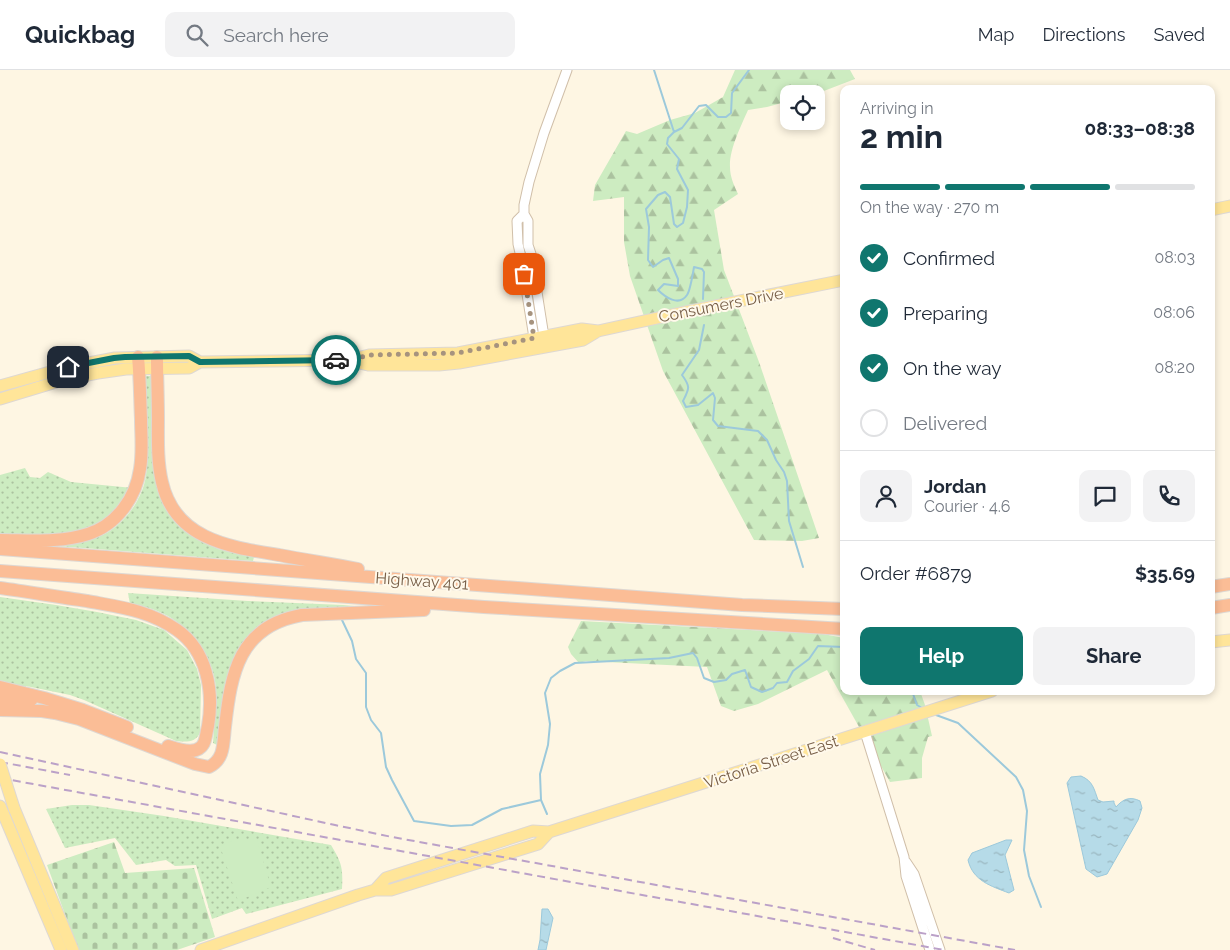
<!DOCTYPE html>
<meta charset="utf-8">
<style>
:root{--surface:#fff;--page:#f2f2f3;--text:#1f2937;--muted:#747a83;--line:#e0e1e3;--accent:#0f766e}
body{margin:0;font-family:Raleway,sans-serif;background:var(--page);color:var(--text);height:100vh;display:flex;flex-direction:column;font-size:19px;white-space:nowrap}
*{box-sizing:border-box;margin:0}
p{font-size:16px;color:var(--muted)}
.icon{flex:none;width:28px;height:28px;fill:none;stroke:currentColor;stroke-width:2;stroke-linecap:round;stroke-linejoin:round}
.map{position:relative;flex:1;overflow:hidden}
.details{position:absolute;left:840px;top:15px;width:375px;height:610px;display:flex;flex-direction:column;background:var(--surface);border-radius:10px;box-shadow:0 2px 8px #0003}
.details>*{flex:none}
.tools{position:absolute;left:780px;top:15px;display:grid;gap:10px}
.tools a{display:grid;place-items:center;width:45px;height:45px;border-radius:10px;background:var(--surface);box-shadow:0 2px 8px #0003;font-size:25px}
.pin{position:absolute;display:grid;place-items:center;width:42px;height:42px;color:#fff;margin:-21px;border-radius:10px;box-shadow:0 2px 8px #0006}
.courier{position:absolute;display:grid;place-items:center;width:50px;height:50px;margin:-25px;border:4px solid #0f766e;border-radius:50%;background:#fff;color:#222;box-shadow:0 1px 6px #0007}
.headline em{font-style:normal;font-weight:700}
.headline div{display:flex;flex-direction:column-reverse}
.headline{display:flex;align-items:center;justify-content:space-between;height:85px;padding:0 20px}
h1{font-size:32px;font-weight:700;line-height:38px}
.bar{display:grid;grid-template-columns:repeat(4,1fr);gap:8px 5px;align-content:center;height:60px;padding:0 20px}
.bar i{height:6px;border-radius:4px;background:var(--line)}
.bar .current{background:var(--accent)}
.bar p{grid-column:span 4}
.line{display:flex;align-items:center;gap:12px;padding:0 20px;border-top:1px solid var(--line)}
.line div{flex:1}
.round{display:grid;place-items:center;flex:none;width:52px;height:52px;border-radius:10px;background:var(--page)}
ol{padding:0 20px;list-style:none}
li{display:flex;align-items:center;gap:15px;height:55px}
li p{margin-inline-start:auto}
li .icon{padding:5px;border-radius:50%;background:var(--accent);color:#fff;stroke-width:4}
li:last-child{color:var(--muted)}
li i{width:28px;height:28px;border:2px solid var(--line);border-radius:50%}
.button{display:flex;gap:10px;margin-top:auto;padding:10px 20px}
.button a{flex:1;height:58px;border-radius:10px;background:var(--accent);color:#fff;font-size:20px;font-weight:700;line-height:58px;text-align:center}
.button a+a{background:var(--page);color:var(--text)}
header{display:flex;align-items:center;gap:30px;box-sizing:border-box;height:70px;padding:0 25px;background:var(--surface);border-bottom:1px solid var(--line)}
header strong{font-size:24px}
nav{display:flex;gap:28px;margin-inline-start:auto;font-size:18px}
.search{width:350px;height:45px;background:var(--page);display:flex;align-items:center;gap:12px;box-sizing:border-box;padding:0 18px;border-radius:10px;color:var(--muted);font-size:19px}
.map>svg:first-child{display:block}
.grass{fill:url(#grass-dots)}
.forest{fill:url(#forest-firs)}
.cemetery{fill:url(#cemetery-stones)}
.garden{fill:#cdecc1}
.water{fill:url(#water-ripples);stroke:#9cc9db}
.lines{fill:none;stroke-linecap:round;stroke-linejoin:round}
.stream{stroke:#9cc9db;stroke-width:2}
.minor-casing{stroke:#d0bfa9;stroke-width:11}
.major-casing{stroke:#ded8d3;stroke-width:13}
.highway-casing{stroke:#ded8d3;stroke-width:14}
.minor{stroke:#fff;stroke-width:9}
.major{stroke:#ffe599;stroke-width:11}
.highway{stroke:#fbbd96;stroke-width:12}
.rail{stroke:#bba1c8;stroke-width:2;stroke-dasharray:8 5;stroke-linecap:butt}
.major-bridge-casing{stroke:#ded8d3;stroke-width:13;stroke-linecap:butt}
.major-bridge{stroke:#ffe599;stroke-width:11}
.done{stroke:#a6937e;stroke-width:5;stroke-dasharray:0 9}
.route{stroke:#0f766e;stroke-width:6}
.labels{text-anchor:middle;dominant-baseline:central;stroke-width:4;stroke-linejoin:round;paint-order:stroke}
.street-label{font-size:16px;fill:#775e47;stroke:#fff9eb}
</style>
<header>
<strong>Quickbag</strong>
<div class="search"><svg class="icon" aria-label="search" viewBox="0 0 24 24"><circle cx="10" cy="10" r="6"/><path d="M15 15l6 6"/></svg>Search here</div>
<nav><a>Map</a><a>Directions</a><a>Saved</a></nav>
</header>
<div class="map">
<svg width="1230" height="880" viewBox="0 0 1230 880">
<defs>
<pattern id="grass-dots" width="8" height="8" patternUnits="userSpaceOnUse" patternTransform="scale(1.25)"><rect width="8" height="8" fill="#cdecc1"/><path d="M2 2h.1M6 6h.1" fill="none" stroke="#abc29f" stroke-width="1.8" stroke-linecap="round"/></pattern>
<pattern id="forest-firs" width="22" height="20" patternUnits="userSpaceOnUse" patternTransform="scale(1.25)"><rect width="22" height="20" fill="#cdecc1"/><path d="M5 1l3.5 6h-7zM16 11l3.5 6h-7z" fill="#abc29f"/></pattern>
<pattern id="cemetery-stones" width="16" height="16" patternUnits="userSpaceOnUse" patternTransform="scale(1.25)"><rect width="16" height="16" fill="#cdecc1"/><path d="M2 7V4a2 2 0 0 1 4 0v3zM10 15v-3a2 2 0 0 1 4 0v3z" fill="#abc29f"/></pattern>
<pattern id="water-ripples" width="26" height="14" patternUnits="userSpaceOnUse" patternTransform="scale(1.25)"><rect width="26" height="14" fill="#b6dbe8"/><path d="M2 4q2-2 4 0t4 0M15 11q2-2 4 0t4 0" fill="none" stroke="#99b5be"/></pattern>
</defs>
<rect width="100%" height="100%" fill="#fef6e3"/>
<path class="grass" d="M146,306H152L155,397L185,460L201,471L218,479L254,487L253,491L57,476C71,474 85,472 98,467C122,458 143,430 146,405C148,393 147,379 146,367C146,348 145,328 145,309Z
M25,398L30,407L40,408L48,402L71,412L133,418L106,452L86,461L35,466L0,465V405Z
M128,523L248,531L343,535L377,538L279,545C268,550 260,556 251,565L219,676L213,673C214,655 217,637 216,619C214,583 184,548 149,538C143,536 137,535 130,534Z
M0,527L56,535L97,542L136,550L164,560L187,580L197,599L201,615L200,663C195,673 186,672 176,671L84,630L70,625L26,616L25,619L0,612Z
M72,735H89L164,746L331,775C342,793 343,798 342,819L246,844L242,838L212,849L196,795L175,796L166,790L136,795L115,768L65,778L46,739Z"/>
<path class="forest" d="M735,0H850L855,9L816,24H789V31L767,37L748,40C741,56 729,80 730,97C730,107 734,115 738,124L714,140L724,200L759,292L819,468L802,471L754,470L663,301L630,206L624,172V127L593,131L595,115L626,61L637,64L670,50L695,43L723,27Z
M581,551L823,564L844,568V621H920L925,635L932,666L928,667L922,688V708L890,712L827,600L758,634L734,641L721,636L707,597L586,591L579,593L571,584L568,577Z"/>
<path class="cemetery" d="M114,772L125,803L194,798L215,867L177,880H78L47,795Z"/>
<path class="garden" d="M234,770H257L271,817L238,831L220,776Z"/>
<path class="water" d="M1081,706C1093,711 1094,719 1098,730L1103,732L1114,731V733L1116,737C1123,729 1130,726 1140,731L1142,738L1138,750L1107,804L1097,807L1086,799L1067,713L1071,707Z
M1006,770H1012L1005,785L1014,820L1009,823C991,816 973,811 968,790L972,783Z
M542,839H548L553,848L546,880H538L540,870Z"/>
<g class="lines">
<path class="stream" d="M654,0L674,62
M703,229L704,202L702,199L694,197C693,203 690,221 687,225C679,237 665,227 658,220L664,214L678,216V209L669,188L663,190L653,197L648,190L649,157L646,139L658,125L665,122L670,127L674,154L677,157L683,153L687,137L688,120L677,99L679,89L667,74L668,68L674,62L682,58L699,36L706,35L718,47H726L731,43L732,23L749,0
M704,255L699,280L682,305C691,317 689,319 683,331L686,337L698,335L713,323L715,328L713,350L718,356L758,361L767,370L776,390L784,402L787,411L789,451L803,497
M342,550L352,571L356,589L366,603V637L371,650L381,663L386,697L392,710L414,751L451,756L472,755L502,739L541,730
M912,621L917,635L922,638
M936,645L958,653L1016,707L1023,720L1027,741L1024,780L1029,806L1041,837
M547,744L541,730L540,704L548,675L550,654L545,623L551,608L560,601L575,593L669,588L693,583L697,588L704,608L714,612L726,610L732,604L745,600L751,617L762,622L773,618L777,613L787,612L793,601L809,589L818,576L844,577"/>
<g class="minor-casing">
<path id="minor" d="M524,144L517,151L518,174L521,187L535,274
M545,273L531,184L528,175V151L524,144V135L529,112L544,63L567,0
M865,662L904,787L906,806L930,880
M906,792L914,804L940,880"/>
</g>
<g class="major-casing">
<path id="major" d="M1211,140L1230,136
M351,291L368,295H439L459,293L583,270L598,261L685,242L844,210
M0,316L68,297L115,288L189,286L200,292L349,290L369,285L458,283L582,259L598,261
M0,329L66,309L98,303L126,299L189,298L200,292
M1211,572L1230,570
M0,736L61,880
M14,738L73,880
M375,820L386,808L533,761L549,762L992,621
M201,880L358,825L375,820H391L538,774L549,762"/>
</g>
<g class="highway-casing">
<path id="highway" d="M157,287C157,307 158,327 158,348C158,369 157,391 162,412C175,470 230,477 279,485C305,490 332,494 358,499
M0,470C28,470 61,473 88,464C117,455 136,427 140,399C143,382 141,365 141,349C140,328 140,307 138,287
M0,479L742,535L844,539
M0,501L484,537L844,559
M1211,517L1230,514
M0,518C29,522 58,527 87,531C119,537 149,540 177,560C207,581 214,621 208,656C206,663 206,673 201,677C193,685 177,679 168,676
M1211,538L1230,535
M0,617L44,628L83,640L127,657
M0,629L31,630
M0,640L42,641L55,643L79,649L195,694L209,697C225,689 223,673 225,657C231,603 239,556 302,545L424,540"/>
</g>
<use href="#minor" class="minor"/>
<use href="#major" class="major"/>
<use href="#highway" class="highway"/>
<path class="rail" d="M0,682L335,755L392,767L1015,880
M0,692L70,705
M0,708L944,880
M833,868L875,880"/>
<g class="major-bridge-casing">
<path id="major-bridge" d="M0,694L14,738"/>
</g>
<use href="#major-bridge" class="major-bridge"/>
</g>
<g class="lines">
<path class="done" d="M336,290H350L369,285L458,283L534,268L524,204"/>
<path class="route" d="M68,297L114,288L125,287L189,286L200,292L336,290"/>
</g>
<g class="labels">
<g class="street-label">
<text transform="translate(721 235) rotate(-11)">Consumers Drive</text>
<text transform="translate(422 511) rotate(4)">Highway 401</text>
<text transform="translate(771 692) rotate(-18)">Victoria Street East</text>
</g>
</g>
</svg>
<div class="tools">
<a><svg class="icon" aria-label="locate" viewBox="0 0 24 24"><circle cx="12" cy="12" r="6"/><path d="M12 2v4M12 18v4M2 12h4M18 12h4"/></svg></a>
</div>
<div class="pin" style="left:524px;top:204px;background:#ea580c"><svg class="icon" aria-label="bag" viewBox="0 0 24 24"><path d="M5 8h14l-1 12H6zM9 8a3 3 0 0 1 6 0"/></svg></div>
<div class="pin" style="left:68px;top:297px;background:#1f2937"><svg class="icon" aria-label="home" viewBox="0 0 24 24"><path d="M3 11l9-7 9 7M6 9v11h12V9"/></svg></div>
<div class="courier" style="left:336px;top:290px"><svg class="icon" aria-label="car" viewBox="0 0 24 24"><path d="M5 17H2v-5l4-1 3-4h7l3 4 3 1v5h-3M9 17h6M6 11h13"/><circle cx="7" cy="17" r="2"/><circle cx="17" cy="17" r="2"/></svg></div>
<section class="details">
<div class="headline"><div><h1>2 min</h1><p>Arriving in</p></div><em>08:33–08:38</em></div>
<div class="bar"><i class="current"></i><i class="current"></i><i class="current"></i><i></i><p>On the way · 270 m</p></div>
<ol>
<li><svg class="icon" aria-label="check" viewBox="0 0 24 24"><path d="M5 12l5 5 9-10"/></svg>Confirmed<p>08:03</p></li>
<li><svg class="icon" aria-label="check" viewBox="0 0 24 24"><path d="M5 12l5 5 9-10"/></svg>Preparing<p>08:06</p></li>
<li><svg class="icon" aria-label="check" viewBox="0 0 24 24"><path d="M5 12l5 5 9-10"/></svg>On the way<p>08:20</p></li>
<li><i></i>Delivered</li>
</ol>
<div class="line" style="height:90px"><a class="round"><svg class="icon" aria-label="person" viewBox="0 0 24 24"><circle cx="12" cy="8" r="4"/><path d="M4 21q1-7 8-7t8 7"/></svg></a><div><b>Jordan</b><p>Courier · 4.6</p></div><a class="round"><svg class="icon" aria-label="chat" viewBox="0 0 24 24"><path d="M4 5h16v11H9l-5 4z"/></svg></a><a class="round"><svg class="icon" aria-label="phone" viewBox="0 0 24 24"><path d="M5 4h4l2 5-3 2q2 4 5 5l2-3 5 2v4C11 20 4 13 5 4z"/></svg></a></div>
<div class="line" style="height:65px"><div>Order #6879</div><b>$35.69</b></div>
<div class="button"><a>Help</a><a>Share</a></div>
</section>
</div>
